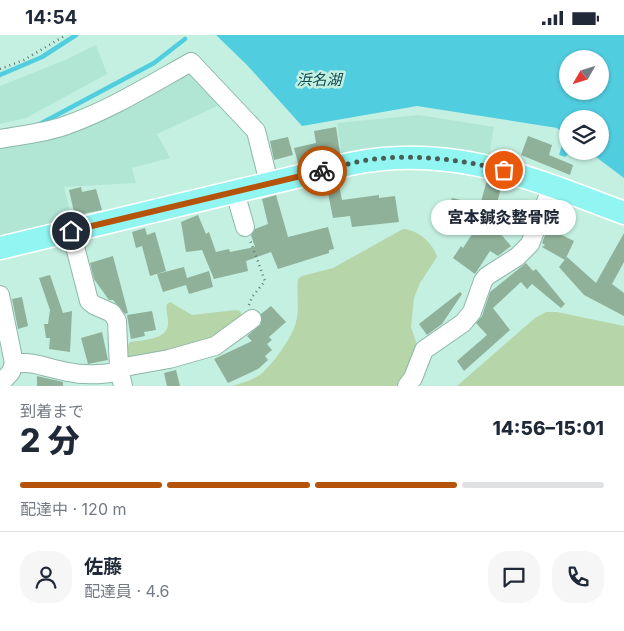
<!DOCTYPE html>
<html lang="ja">
<meta charset="utf-8">
<style>
:root{--surface:#fff;--page:#f6f6f7;--text:#1f2937;--muted:#747a83;--line:#e0e1e3;--accent:#b45309}
body{margin:0;font-family:Inter,"Noto Sans JP",sans-serif;background:var(--page);color:var(--text);height:100vh;display:flex;flex-direction:column;font-size:19px;white-space:nowrap}
*{box-sizing:border-box;margin:0}
p{font-size:16px;color:var(--muted)}
.icon{flex:none;width:28px;height:28px;fill:none;stroke:currentColor;stroke-width:2;stroke-linecap:round;stroke-linejoin:round}
.map{position:relative;height:351px;overflow:hidden}
.side{display:flex;flex-direction:column;background:var(--surface);flex:1}
.side>*{flex:none}
.needle{width:32px;rotate:231deg}
.fabs{position:absolute;left:559px;top:15px;display:grid;gap:10px}
.fabs a{display:grid;place-items:center;width:50px;height:50px;border-radius:50%;background:var(--surface);box-shadow:0 1px 4px #0004;font-size:25px}
.pin{position:absolute;display:grid;place-items:center;width:42px;height:42px;color:#fff;margin:-21px;border:2px solid #fff;border-radius:50%;box-shadow:0 1px 5px #0007}
.courier{position:absolute;display:grid;place-items:center;width:50px;height:50px;margin:-25px;border:4px solid #b45309;border-radius:50%;background:#fff;color:#222;box-shadow:0 1px 6px #0007}
.bubble{position:absolute;height:35px;border-radius:18px;background:var(--surface);box-shadow:0 1px 4px #0004;font-size:16px;font-weight:800;line-height:35px;text-align:center}
.summary em{font-style:normal;font-weight:800}
.summary div{display:flex;flex-direction:column-reverse}
.summary{display:flex;align-items:center;justify-content:space-between;height:85px;padding:0 20px}
h1{font-size:32px;font-weight:800;line-height:38px}
.bar{display:grid;grid-template-columns:repeat(4,1fr);gap:8px 5px;align-content:center;height:60px;padding:0 20px}
.bar i{height:6px;border-radius:4px;background:var(--line)}
.bar .active{background:var(--accent)}
.bar p{grid-column:span 4}
.line{display:flex;align-items:center;gap:12px;padding:0 20px;border-top:1px solid var(--line)}
.line div{flex:1}
.round{display:grid;place-items:center;flex:none;width:52px;height:52px;border-radius:20px;background:var(--page)}
.status{display:flex;justify-content:space-between;align-items:center;height:35px;padding:0 25px;background:var(--surface);direction:ltr}
.status svg{height:14px;fill:currentColor}
.map>svg:first-child{display:block}
.built{fill:#b1e6d5}
.green{fill:#b6d5a9}
.water{fill:#51cde0;fill-rule:evenodd}
.lines{fill:none;stroke-linecap:round;stroke-linejoin:round}
.stream{stroke:#51cde0;stroke-width:4.5}
.building{fill:#8fb099}
.minor-casing{stroke:#8db7a9;stroke-width:20}
.major-casing{stroke:#fff;stroke-width:25}
.path{stroke:#5e7b71;stroke-width:2.5;stroke-dasharray:1 4;stroke-linecap:butt}
.minor{stroke:#fff;stroke-width:18}
.major{stroke:#91f5f1;stroke-width:22}
.done{stroke:#465e57;stroke-width:5;stroke-dasharray:0 9}
.route{stroke:#b45309;stroke-width:6}
.labels{text-anchor:middle;dominant-baseline:central;stroke-width:5;stroke-linejoin:round;paint-order:stroke}
.water-label{font-size:15px;font-style:italic;fill:#124951;stroke:#c4f0e1}
</style>
<div class="status"><b>14:54</b><svg viewBox="0 0 49 12"><path d="M0 12V9h3v3zM5 12V6h3v6zM10 12V3h3v9zM15 12V0h3v12zM26 1h20v11H26zM47 4h2v5h-2z"/></svg></div>
<div class="map">
<svg width="624" height="351" viewBox="0 0 624 351">
<rect width="100%" height="100%" fill="#c4f0e1"/>
<path class="built" d="M96,10L107,39L26,83L0,89V51L65,25Z
M186,34L224,68L157,99L170,123L132,133L136,148L64,152L72,185L0,202V108Z
M419,80L494,92L489,120L417,111L370,114L342,120L337,88Z"/>
<path class="green" d="M403,194C417,194 434,209 437,222L420,248L414,263L411,292L417,310V316L399,351H232C242,348 253,345 261,339C273,329 292,303 296,287C300,273 296,259 298,244L302,241L333,233Z
M170,267L192,280L236,275L240,276L243,284L219,304L128,324L127,312L130,307C142,305 166,305 168,290C169,283 165,276 167,269Z
M546,277H557L624,291V351H457L535,283Z"/>
<path class="water" d="M216,0H624V143L588,116H600V84H568V116H571L565,122L559,120L565,100L557,93L417,71L302,91L247,30ZM568,24H600V56H568Z"/>
<g class="lines">
<path class="stream" d="M0,40L42,22L76,0
M38,90L154,28L185,4"/>
</g>
<path class="building" d="M336,92L340,118L298,128L294,113L316,108L314,96Z
M528,101L552,110L549,120L573,130L570,140L521,120Z
M288,102L293,120L274,125L270,106Z
M338,145L342,165L379,160V163L395,161L399,187L352,192L350,181L333,183L326,148Z
M487,145L502,149L493,184L484,180L511,211L498,221L490,216L475,239L453,223L461,211L463,213L482,184L448,176L452,163L474,168L479,174Z
M81,152L82,157L96,154L102,175L78,180L77,176L74,177L69,155Z
M276,160L288,202L328,192L334,214L329,215V218L278,234L271,217L246,226L248,236L214,244L202,215L186,217L181,187L198,180L206,199L209,197L216,217L229,214L230,217L255,212L251,200L255,194L268,189L262,164Z
M550,187L563,194L560,199L574,206L565,225L542,212L545,210L542,208Z
M145,193L147,200L155,197L166,236L150,241L142,211L136,213L132,197Z
M624,198V227L612,249L624,258V281L584,260L559,232L567,222L596,248Z
M113,221L128,278L125,279L113,265H109L94,244L90,228Z
M526,228L533,236L536,234L565,269L561,273L532,249L527,254L521,247L493,273L510,295L464,336L457,326L487,300L476,288L482,281L490,257Z
M184,232L187,243L209,236L213,252L189,259L186,250L163,257L157,239Z
M50,240L63,278L72,276L70,317L49,314L50,303H46L44,289H48L50,275L39,243Z
M460,257L462,259L442,289L427,300L419,289Z
M22,262L28,291L18,294L12,264Z
M271,271L286,287L269,302L272,305L267,309L272,315L265,321L268,325L258,334L228,348L214,324L252,306L247,301L261,289V279Z
M152,276L156,295L144,297L145,301L131,304L127,280Z
M102,297L108,325L88,329L81,303Z
M176,335L180,351H167L164,338Z
M37,341L63,347V351H37Z"/>
<g class="lines">
<g class="minor-casing">
<path id="minor" d="M0,104C21,100 44,98 64,91C108,76 150,50 191,27L256,96L269,148
M235,157L245,192
M71,196L89,266L94,270L112,278L117,286L119,333L123,351
M0,260L14,328L11,337L0,349
M14,328C34,326 49,334 68,337C86,341 102,339 120,337
M119,333L169,324L215,311L252,284
M407,351L413,343L424,315L463,288L472,277L483,246L487,241L517,222L530,209L552,151"/>
</g>
<g class="major-casing">
<path id="major" d="M0,213L350,129C451,108 532,143 624,178"/>
</g>
<path class="path" d="M0,34L24,25L66,0
M249,270L252,262L265,246L250,205"/>
<use href="#minor" class="minor"/>
<use href="#major" class="major"/>
</g>
<g class="lines">
<path class="done" d="M322,136C339,131 357,126 375,124C418,119 462,125 504,135"/>
<path class="route" d="M71,196L322,136"/>
</g>
<g class="labels">
<g class="water-label">
<text x="319" y="44">浜名湖</text>
</g>
</g>
</svg>
<div class="fabs">
<a><svg class="needle" viewBox="-14 -14 28 28"><path d="M0-13l5 13h-10z" fill="#e53935"/><path d="M0 13l5-13h-10z" fill="#747a83"/></svg></a>
<a><svg class="icon" aria-label="layers" viewBox="0 0 24 24"><path d="M12 4l9 5-9 5-9-5zM3 14l9 5 9-5"/></svg></a>
</div>
<div class="pin" style="left:504px;top:135px;background:#ea580c"><svg class="icon" aria-label="bag" viewBox="0 0 24 24"><path d="M5 8h14l-1 12H6zM9 8a3 3 0 0 1 6 0"/></svg></div>
<div class="pin" style="left:71px;top:196px;background:#1f2937"><svg class="icon" aria-label="home" viewBox="0 0 24 24"><path d="M3 11l9-7 9 7M6 9v11h12V9"/></svg></div>
<div class="courier" style="left:322px;top:136px"><svg class="icon" aria-label="bike" viewBox="0 0 24 24"><circle cx="6" cy="16" r="4"/><circle cx="18" cy="16" r="4"/><path d="M6 16l4-8h5l3 8M10 8l3 8H6M13 5h3"/></svg></div>
<div class="bubble" style="left:431px;top:165px;width:145px">宮本鍼灸整骨院</div>
</div>
<section class="side">
<div class="summary"><div><h1>2 分</h1><p>到着まで</p></div><em>14:56–15:01</em></div>
<div class="bar"><i class="active"></i><i class="active"></i><i class="active"></i><i></i><p>配達中 · 120 m</p></div>
<div class="line" style="height:90px"><a class="round"><svg class="icon" aria-label="person" viewBox="0 0 24 24"><circle cx="12" cy="8" r="4"/><path d="M4 21q1-7 8-7t8 7"/></svg></a><div><b>佐藤</b><p>配達員 · 4.6</p></div><a class="round"><svg class="icon" aria-label="chat" viewBox="0 0 24 24"><path d="M4 5h16v11H9l-5 4z"/></svg></a><a class="round"><svg class="icon" aria-label="phone" viewBox="0 0 24 24"><path d="M5 4h4l2 5-3 2q2 4 5 5l2-3 5 2v4C11 20 4 13 5 4z"/></svg></a></div>
</section>
